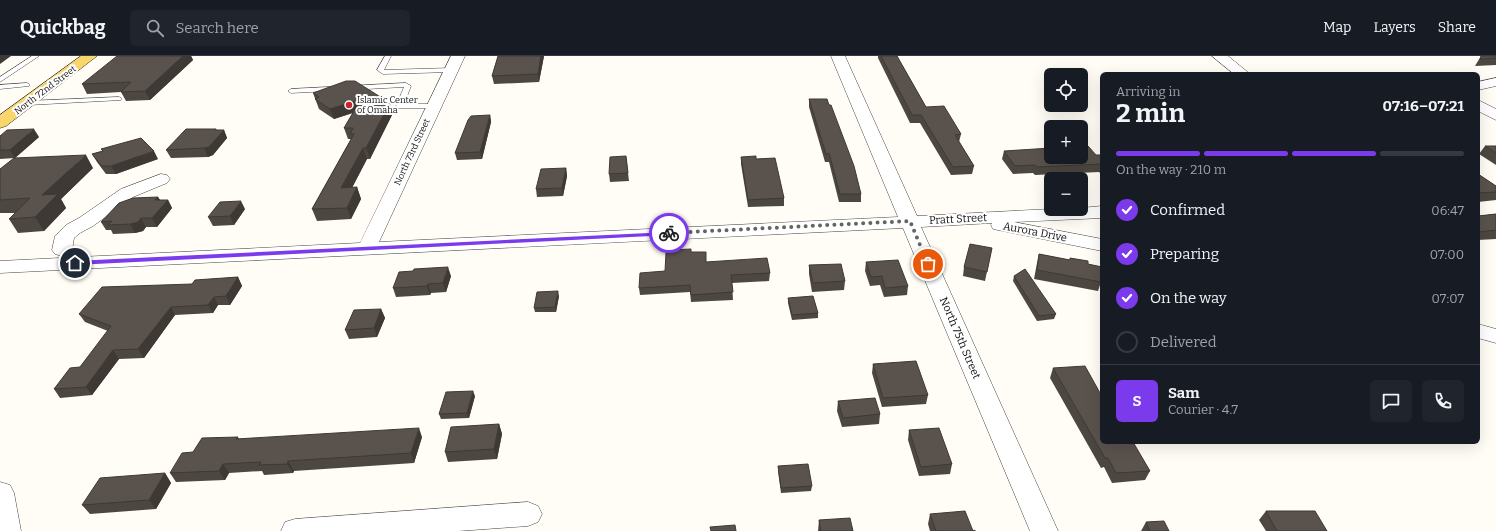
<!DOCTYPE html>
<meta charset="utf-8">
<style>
:root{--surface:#171b24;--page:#20242c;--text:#f1f3f6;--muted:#9ea1a6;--line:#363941;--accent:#7c3aed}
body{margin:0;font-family:Bitter,serif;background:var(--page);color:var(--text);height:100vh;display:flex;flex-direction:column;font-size:15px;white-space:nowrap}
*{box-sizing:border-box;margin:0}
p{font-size:13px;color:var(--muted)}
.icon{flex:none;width:22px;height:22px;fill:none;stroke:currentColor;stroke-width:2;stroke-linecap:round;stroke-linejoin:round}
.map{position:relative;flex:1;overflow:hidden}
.sheet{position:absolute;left:1100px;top:16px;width:380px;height:372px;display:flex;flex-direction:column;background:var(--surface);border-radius:6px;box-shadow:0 4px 16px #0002}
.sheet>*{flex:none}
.controls{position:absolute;left:1044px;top:12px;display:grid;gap:8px}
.controls a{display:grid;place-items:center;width:44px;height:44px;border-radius:6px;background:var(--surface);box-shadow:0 4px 16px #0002;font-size:20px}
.pin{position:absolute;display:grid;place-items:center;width:34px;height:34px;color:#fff;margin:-17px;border:2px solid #fff;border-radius:50%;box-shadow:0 1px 4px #0007}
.courier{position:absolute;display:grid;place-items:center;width:40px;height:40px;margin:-20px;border:3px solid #7c3aed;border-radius:50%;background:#fff;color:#222;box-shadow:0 1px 5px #0007}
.summary em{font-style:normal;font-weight:700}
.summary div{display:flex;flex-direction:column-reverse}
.summary{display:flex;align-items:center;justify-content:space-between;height:68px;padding:0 16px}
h1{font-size:26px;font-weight:700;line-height:30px}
.bar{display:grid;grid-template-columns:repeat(4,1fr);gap:6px 4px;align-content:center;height:48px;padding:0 16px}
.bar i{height:5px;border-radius:3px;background:var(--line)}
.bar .selected{background:var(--accent)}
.bar p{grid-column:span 4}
.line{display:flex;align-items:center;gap:10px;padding:0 16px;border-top:1px solid var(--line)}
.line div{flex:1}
.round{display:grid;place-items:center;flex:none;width:42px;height:42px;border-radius:6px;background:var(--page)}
ol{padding:0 16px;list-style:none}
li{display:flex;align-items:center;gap:12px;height:44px}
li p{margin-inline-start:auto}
li .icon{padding:4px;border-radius:50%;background:var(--accent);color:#fff;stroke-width:4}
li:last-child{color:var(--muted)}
li i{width:22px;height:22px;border:2px solid var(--line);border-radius:50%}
header{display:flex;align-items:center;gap:24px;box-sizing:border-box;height:56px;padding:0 20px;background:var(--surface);border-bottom:1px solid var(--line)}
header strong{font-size:19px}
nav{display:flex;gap:22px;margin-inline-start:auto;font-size:14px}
.search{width:280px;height:36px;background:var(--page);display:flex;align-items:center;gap:10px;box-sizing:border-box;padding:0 14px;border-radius:6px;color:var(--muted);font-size:15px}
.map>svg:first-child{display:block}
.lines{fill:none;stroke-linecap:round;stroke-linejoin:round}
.lane-casing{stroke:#444;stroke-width:1}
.street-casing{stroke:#444;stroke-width:1}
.primary-casing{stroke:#222;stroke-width:1}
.lane{fill:#fff;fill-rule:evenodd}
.street{fill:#fff;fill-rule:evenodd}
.primary{fill:#f9d66b;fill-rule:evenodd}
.wall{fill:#4d4742}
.shaded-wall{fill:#3f3936}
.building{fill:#5a524d;stroke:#3f3936}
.route{fill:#7c3aed}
.done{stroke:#646461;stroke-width:4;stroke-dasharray:0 7.2}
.poi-dot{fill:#c4262e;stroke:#fff;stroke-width:1.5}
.labels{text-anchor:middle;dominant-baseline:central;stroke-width:4;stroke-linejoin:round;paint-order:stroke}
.far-street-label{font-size:9px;fill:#111;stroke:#fff}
.far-poi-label{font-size:9px;fill:#111;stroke:#fff;text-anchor:start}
.street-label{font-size:11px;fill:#111;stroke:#fff}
</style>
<header>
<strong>Quickbag</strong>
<div class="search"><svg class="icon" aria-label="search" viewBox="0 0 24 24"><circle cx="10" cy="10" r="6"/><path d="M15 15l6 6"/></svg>Search here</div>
<nav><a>Map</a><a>Layers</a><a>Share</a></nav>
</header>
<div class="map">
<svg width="1496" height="475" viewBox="0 0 1496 475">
<rect width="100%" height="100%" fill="#fffdf5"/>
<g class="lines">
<g class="lane-casing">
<path id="lane" d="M32,0H39L0,26V21Z
M385,0H391L384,14L451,12L454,14L451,16L383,18L377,14Z
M27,27L29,28V30L0,33V29Z
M406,27L411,30L404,48H437V52H397L396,50L404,31L291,37L288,35L291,33Z
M119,41L121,42V44L28,49L24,47L28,45Z"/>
</g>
<g class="street-casing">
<path id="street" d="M451,0H465L379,186L898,161L831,0H845L917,160L1051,153H1081V152L1102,150V162L1014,166L1102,183V195L993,173L991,169L992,167L921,171L1058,475H1030L903,172L0,217V205L360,187Z
M1212,0H1228L1250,18H1234Z
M1496,22V30L1478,34V26Z
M1478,44L1496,53V64L1478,55Z
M161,118L167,119L170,123L167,127L133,141L93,170L80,177L74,182L72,194L69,198L62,200L55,198L52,194L55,180L66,169L79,162L121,133Z
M1478,268L1496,273V287L1478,282Z
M0,426L10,429L14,437L21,475H0Z
M528,446L538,450L542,458L538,466L528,470L458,475H281L285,466L295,463Z"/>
</g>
<g class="primary-casing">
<path id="primary" d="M81,0H97L6,70L0,72V59Z"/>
</g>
<use href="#lane" class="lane"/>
<use href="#street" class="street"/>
<use href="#primary" class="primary"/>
</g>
<path class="wall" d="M125,0H191L193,4L150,44L126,45L121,36L87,38L82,28Z
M498,0H544L539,26L494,28L492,20Z
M878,0H897L926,51L961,78L959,86L974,110L972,118L951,119L920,67H910L878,2Z
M1481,0H1496V9L1475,10Z
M313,37L393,57L370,103H367L352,132L357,131L361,143L351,163L317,165L312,153L351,83H348L344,72L353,57L334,63L319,53Z
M809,43L861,138V146H839L829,106H825L809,51Z
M490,59L491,66L482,103L457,104L455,97Z
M216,73L217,74H224L227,82L213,99L208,101L171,102L166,94Z
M0,80L39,81L15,102L0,103Z
M1485,90H1496V109L1479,98Z
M101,93L158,103L116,118H106L97,106L92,98L103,95Z
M1004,95L1096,99H1102V119L1099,116L1035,119L1033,117L1013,118L1002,103Z
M626,100L629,125L610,126L609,118Z
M741,101L756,103L784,142V150L748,151L741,108Z
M93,112L61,143L66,152L44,175L18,177L9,163L15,157H0V113Z
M566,112L567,120L563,140L537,141L536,133Z
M1478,118L1496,130V144L1478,146Z
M158,141L160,144H168L172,152L157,171H146L143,175L135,177L113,178L111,174H106L101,166Z
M245,153L234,169L213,170L208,161Z
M1496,158V183L1478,184V160Z
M992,192L985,225L963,220L964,211Z
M691,196L706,206L770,217L769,225L732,227L733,244L691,246L690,236L640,239L639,232L665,215Z
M1039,198L1070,204V202L1101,226L1098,235L1034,223L1037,207Z
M866,206L908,230L907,239L884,241L880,229L870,230L865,215Z
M809,209L845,225L844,234L812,236L809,218Z
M413,215L451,220L446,236L431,237L430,239L396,241L393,232Z
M1014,220L1056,258L1054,263L1037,265L1013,225Z
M238,221L242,230L230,249H218L213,257L175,259L144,302L119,303L92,339L60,342L54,333L80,311L108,275L85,266L79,258L192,228Z
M559,240L556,256H535L534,252Z
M788,242L818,257V262L792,264L788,247Z
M381,253L385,262L377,281L349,283L345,274Z
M873,308L928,339L926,348L882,351L872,317Z
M1053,312L1100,337L1150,415L1145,424L1112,427L1104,411L1101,412L1050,322Z
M475,340L469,362L441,363L439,358Z
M838,345L880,358L879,368L842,371L837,355Z
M499,368L502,378L497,403L448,406L445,396Z
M909,374L952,408L950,418L919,420L908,384Z
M238,381L239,383L422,381L414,407L294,415L293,417L264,419L262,415L229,417L225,424L176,426L170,417L193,396Z
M778,410L812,430L811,435L781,437L778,415Z
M165,417L171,427L156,453L90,458L82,449Z
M1266,455L1327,475H1266L1259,464Z
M930,458L973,475H975H930L928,468Z
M819,464L853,475H818Z
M1146,466L1169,475H1141Z"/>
<path class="shaded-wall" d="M0,0H11L0,8Z
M183,0H191L193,4L150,44L145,35Z
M541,0H544L539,26L538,18Z
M361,43L364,53L334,63L330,53Z
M390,47L393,57L370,103L366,92Z
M490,59L491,66L482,103L480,96Z
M34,73L39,81L15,102L10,94Z
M216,73L219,79L224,74L227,82L213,99L208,101L204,92Z
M363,92L367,103L346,143L341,132Z
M154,95L158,103L116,118L111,110Z
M86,99L93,112L61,143L66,152L44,175L35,161L42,139Z
M566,112L567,120L563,140L562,132Z
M357,131L361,143L351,163L347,152Z
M158,141L163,149L168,144L172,152L157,171L152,162L155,144Z
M241,145L245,153L234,169L230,160Z
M141,162L146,171L143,175L135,177L130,168Z
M448,211L451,220L446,236L443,227Z
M238,221L242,230L230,249L226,240Z
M428,228L431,237L430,239L427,230Z
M558,235L559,240L556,256L555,251Z
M214,241L218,249L213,257L208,249Z
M171,251L175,259L144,302L138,293Z
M381,253L385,262L377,281L374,272Z
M113,294L119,303L92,339L86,331Z
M473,335L475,340L469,362L467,357Z
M499,368L502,378L497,403L494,393Z
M419,372L422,381L414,407L411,397Z
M288,405L294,415L293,417L287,408Z
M223,408L229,417L225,424L219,415Z
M165,417L171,427L156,453L149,444Z"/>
<path class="building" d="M117,0H183L145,35L121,36L131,26L82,28Z
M498,0H541L538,18L492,20Z
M881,0H897L926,51L944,50L961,78L955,79L974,110L953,111L921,59H912Z
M1481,0H1496V2L1480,3Z
M346,25H355L390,47L366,92H363L341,132L357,131L347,152L312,153L354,78H350L353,72H344L361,43L330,53L315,43L319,41L313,37Z
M809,43H827L829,49H831L854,110L861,138H840L829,97L826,98Z
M490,59L480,96L455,97L468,64L471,60Z
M34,73L10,94H0V80L7,74Z
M186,73H216L215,74H224L209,91L204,92L166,94Z
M141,82L154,95L111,110H102L92,98L103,95L101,93Z
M1081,90H1088L1096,99H1102V108L1037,111L1035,109L1015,110L1004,95L1051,92V101H1081Z
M1485,90H1496V97Z
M86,99L42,139L58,138L35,161L9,163L30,142L0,144V113L14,102Z
M626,100L628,117L609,118L610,101Z
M756,100V103L775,102L784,142L748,144L741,101Z
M566,112L562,132L536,133L541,113Z
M1478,118L1496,130V136L1478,137Z
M158,141L155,144H168L152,162H141L138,166L130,168L108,169L112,165L101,166L119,147L133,142Z
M241,145L230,160L208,161L220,146Z
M1496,158V174L1478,176V160Z
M970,188L992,192L987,216L964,211Z
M691,193V196H706V206L767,202L770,217L731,219L733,236L691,239L690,229L639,232L640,217L665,215L666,197H669V194Z
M1039,198L1070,204V202L1088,205V208L1102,211L1101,226L1037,214Z
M898,204L908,230L885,232L882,220L871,221L866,206Z
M841,208L845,225L813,227L809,209Z
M448,211L443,227L428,228L427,230L393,232L399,216L413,215L414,213Z
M1025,213L1056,258L1039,260L1014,220Z
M238,221L226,240L214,241L208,249L171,251L138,293L113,294L86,331L54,333L70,312L80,311L111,270L79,258L102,231L192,228L195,224Z
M558,235L555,251L534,252L537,236Z
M813,240L818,257L792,259L788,242Z
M381,253L374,272L345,274L354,254Z
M916,305L928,339L883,342L873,308Z
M1085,310L1100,337H1102V386H1133L1150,415L1116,417L1108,402H1105L1053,312Z
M473,335L467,357L439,358L446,336Z
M875,342L880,358L843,362L838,345Z
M499,368L494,393L445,396L451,371Z
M419,372L411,397L288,405L287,408L259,409L261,406L223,408L219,415L170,417L182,397L193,396L202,382L238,381L236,383Z
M939,372L952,408L921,411L909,374Z
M808,408L812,430L781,432L778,410Z
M165,417L149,444L82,449L100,422Z
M965,455L973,475L975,474V475H936L930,458Z
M1266,455H1315L1327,475H1277Z
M850,462L853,475H821L819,464Z
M1164,465L1169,475H1150L1146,466Z
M735,469L736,475H711L710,471Z"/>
<path class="route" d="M669,176H671V179L75,209L72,207L75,205Z"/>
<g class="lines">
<path class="done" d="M669,177L910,165L928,208"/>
</g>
<circle class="poi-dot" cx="349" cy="49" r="4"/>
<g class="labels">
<g class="far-street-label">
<text transform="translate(45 34) rotate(-37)">North 72nd Street</text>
<text transform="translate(412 96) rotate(-65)">North 73rd Street</text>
</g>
<g class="far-poi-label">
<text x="357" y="44">Islamic Center<tspan x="357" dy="10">of Omaha</tspan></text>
</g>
<g class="street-label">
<text transform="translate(958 163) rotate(-3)">Pratt Street</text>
<text transform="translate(1035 176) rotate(11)">Aurora Drive</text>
<text transform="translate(960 282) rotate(67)">North 75th Street</text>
</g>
</g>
</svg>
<div class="controls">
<a><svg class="icon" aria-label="locate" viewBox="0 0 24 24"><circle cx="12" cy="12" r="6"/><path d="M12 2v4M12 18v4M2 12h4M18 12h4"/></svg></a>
<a>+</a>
<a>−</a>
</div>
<div class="pin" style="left:928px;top:208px;background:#ea580c"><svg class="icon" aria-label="bag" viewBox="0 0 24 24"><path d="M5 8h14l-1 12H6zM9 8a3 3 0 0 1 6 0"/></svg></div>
<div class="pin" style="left:75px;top:207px;background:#1f2937"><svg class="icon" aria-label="home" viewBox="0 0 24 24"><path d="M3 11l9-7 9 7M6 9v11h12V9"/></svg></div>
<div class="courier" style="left:669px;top:177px"><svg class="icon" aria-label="bike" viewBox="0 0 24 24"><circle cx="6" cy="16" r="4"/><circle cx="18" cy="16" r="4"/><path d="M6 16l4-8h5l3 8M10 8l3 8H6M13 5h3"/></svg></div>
<section class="sheet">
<div class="summary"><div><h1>2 min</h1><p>Arriving in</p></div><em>07:16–07:21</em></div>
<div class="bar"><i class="selected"></i><i class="selected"></i><i class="selected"></i><i></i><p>On the way · 210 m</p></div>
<ol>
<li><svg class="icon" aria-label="check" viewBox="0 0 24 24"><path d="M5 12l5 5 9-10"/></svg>Confirmed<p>06:47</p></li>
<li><svg class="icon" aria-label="check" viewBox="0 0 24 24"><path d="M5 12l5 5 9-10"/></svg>Preparing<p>07:00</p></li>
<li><svg class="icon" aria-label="check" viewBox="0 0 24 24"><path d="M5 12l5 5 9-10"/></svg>On the way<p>07:07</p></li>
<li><i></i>Delivered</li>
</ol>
<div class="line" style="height:72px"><b class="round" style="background:var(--accent);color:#fff">S</b><div><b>Sam</b><p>Courier · 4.7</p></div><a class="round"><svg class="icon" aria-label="chat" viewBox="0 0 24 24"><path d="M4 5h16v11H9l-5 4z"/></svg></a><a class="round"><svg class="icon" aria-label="phone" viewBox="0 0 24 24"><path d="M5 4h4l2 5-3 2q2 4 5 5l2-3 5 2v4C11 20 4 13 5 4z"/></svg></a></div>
</section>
</div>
